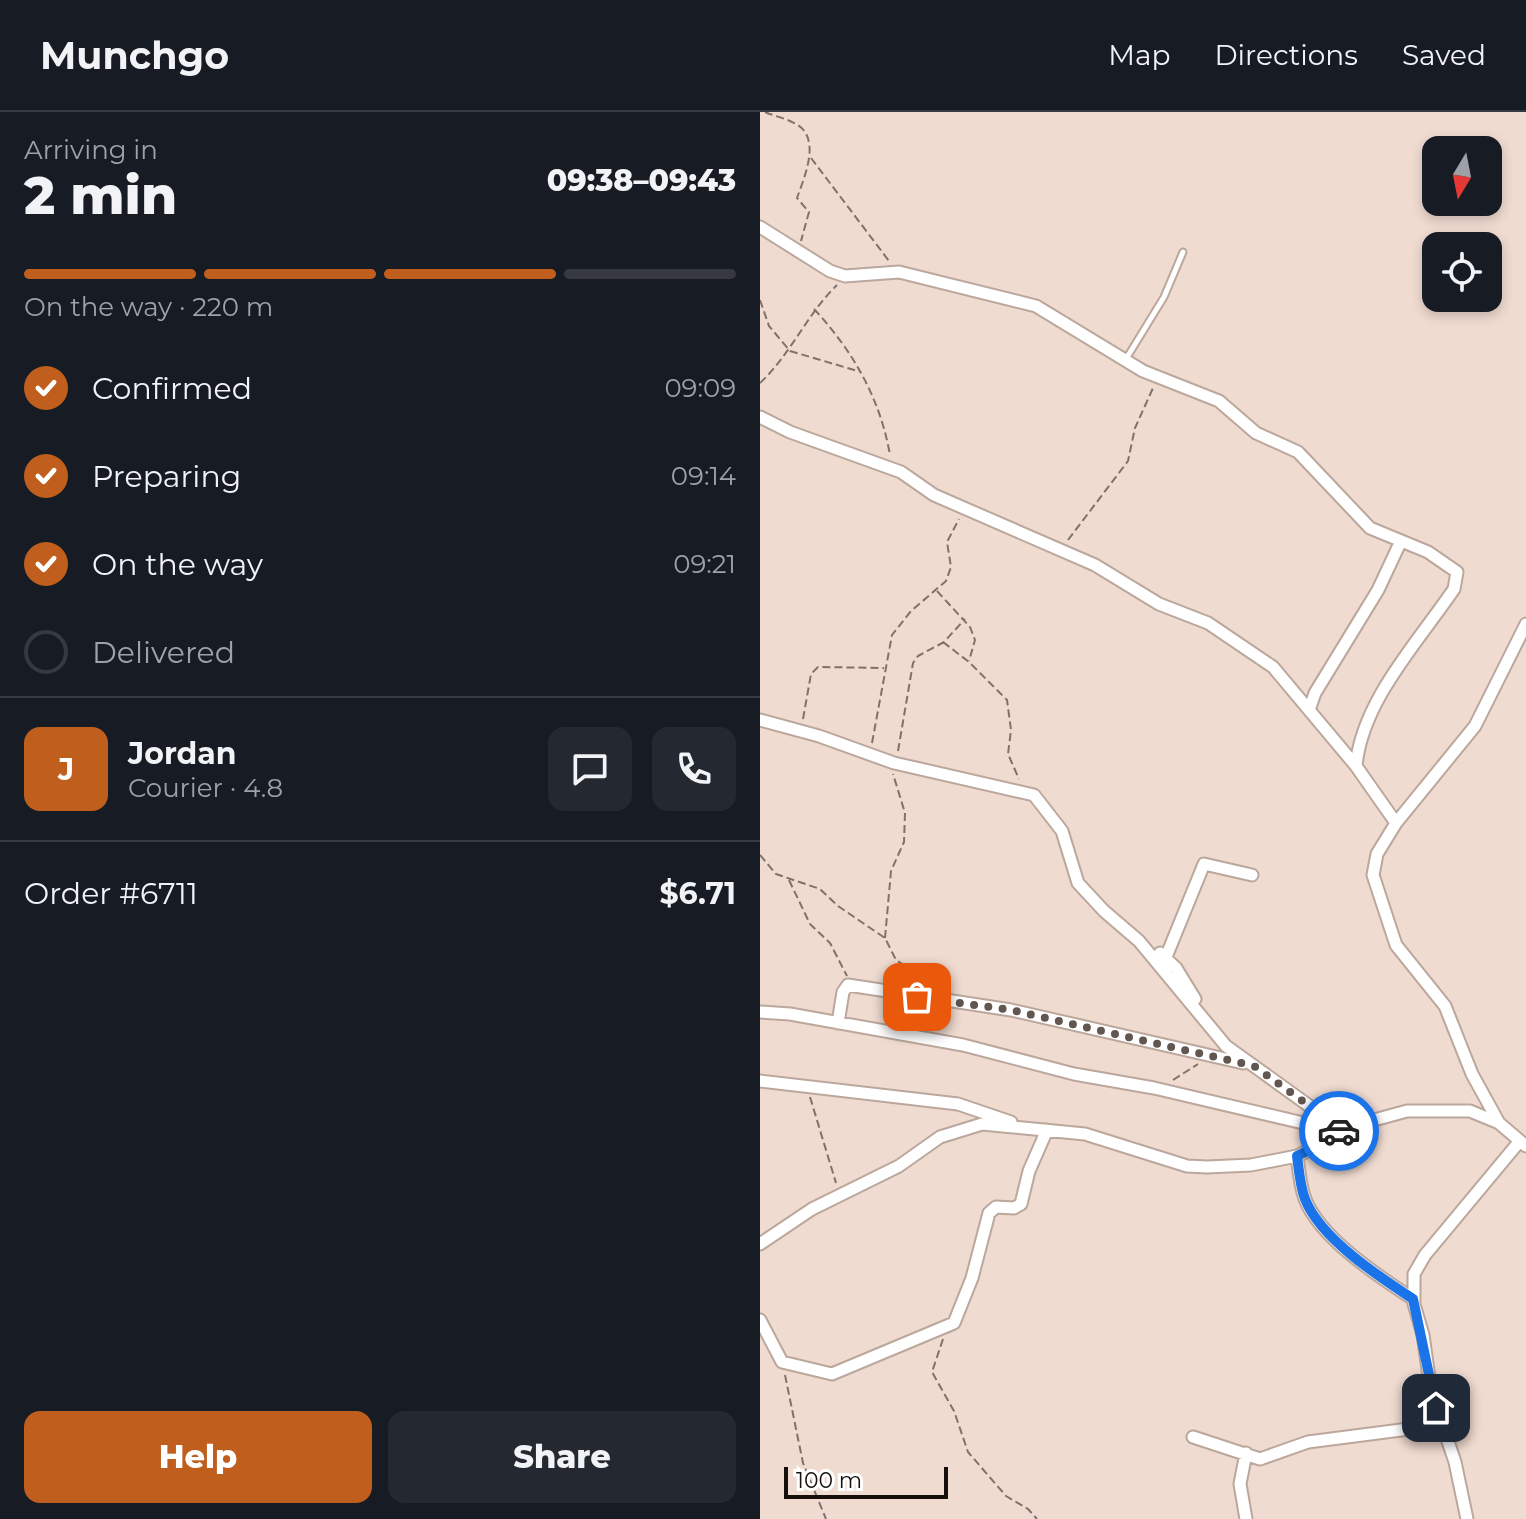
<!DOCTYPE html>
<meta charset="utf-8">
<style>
:root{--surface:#171b24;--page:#242831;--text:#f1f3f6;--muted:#9ea1a6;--line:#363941;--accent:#bf5e1d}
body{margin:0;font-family:Montserrat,sans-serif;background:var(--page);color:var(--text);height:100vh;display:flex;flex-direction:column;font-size:30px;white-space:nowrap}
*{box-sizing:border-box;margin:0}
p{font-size:26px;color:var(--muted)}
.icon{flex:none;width:44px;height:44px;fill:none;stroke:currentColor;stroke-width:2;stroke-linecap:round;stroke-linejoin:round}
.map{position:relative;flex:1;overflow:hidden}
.panel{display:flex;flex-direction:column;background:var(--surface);width:760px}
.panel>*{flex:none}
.needle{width:52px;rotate:190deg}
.controls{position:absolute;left:662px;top:24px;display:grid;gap:16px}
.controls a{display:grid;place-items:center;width:80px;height:80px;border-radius:16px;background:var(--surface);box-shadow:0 4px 12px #0003;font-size:40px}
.scale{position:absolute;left:24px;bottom:20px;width:164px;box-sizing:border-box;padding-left:8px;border:4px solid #160f0b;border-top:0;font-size:22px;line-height:28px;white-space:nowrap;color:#160f0b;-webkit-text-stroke:6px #fff;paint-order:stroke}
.pin{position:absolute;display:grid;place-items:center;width:68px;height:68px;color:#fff;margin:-34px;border-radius:16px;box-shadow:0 4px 12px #0006}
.courier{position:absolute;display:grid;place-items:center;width:80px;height:80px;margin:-40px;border:6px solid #1a73e8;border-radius:50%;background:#fff;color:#222;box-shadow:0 2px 10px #0007}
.overview em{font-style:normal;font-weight:800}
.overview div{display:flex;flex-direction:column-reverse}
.overview{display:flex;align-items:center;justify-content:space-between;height:136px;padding:0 24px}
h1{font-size:52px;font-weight:800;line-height:60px}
.bar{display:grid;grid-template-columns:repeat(4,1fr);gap:12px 8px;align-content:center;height:96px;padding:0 24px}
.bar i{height:10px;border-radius:6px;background:var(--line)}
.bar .current{background:var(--accent)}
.bar p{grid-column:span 4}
.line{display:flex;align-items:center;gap:20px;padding:0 24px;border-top:2px solid var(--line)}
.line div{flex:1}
.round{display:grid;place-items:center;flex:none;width:84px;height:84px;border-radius:16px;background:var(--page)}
ol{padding:0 24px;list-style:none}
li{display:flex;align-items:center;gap:24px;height:88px}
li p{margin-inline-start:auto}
li .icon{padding:8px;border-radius:50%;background:var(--accent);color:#fff;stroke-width:4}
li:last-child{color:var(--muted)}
li i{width:44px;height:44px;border:4px solid var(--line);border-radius:50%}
.cta{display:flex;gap:16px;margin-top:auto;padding:16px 24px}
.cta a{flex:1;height:92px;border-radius:16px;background:var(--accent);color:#fff;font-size:32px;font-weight:800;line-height:92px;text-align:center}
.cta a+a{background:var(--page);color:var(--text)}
header{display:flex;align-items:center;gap:48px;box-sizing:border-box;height:112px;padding:0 40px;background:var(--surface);border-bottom:2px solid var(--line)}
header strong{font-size:38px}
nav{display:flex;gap:44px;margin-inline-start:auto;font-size:28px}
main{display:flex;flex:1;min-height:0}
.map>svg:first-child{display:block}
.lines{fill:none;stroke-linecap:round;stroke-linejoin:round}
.lane-casing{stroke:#bba79c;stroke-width:9}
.street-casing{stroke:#bba79c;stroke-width:15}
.path{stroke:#80726b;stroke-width:2;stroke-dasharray:8 4;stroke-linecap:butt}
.lane{stroke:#fff;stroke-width:5}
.street{stroke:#fff;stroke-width:11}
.done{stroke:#625650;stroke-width:8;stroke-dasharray:0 14.4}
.route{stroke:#1a73e8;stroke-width:10}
</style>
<header>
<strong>Munchgo</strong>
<nav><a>Map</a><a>Directions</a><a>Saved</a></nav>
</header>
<main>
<section class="panel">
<div class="overview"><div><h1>2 min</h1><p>Arriving in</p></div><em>09:38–09:43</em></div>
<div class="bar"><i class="current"></i><i class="current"></i><i class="current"></i><i></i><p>On the way · 220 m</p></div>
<ol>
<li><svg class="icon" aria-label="check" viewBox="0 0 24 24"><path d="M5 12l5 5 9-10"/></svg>Confirmed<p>09:09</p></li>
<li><svg class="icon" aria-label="check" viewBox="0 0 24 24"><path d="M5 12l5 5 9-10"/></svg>Preparing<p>09:14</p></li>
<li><svg class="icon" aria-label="check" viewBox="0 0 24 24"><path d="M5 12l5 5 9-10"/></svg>On the way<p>09:21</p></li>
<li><i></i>Delivered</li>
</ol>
<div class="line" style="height:144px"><b class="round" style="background:var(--accent);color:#fff">J</b><div><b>Jordan</b><p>Courier · 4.8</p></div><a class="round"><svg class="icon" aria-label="chat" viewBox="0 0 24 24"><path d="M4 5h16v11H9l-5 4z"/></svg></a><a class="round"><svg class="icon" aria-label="phone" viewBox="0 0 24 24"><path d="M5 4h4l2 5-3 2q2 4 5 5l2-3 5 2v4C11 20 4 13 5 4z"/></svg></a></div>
<div class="line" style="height:104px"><div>Order #6711</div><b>$6.71</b></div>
<div class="cta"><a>Help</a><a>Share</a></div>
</section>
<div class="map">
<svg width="766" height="1407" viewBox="0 0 766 1407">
<rect width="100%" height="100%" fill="#f0dbd0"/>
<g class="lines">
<g class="lane-casing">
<path id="lane" d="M366,247L404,185L423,140"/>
</g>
<g class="street-casing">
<path id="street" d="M0,115L70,159L85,164L139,160L276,194L383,259L459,289L496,321L538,340L610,416L668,440L697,460L694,477C658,530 602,589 596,654L636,711L617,742L613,763L636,833L685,894L712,962L739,1011
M0,305L30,320L141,360L174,383L335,453L399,492L448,511L513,555L596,654
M549,598L555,581L618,478L640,431
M0,608L59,624L134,651L274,683L302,719L318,771L344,799L379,829L466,934L580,1016L588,1014
M636,711L715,614L766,512
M400,841L416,856L435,887
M406,845L444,752L492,763
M0,900L30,902L203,933L314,962L394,976L573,1018
M78,911L83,880L88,873L251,898L483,951
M0,969L198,992L251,1010
M537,1044C539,1058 540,1074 545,1087C560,1126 618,1164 653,1187
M0,1132L52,1097L139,1054L180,1025L222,1012L325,1022L427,1054L447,1055L491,1053L537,1044L566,1030L581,1017L647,999H710L739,1011L766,1034
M0,1208L22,1250L72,1262L194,1211L212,1166L229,1101L236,1095L254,1096L261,1092L269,1059L287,1018
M433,1325L500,1347L548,1330L680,1313
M486,1341L480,1372L486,1407
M707,1407L695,1350L671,1279L663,1223L654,1192V1162L665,1143L759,1030"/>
</g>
<path class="path" d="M5,0C14,4 25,6 34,11C63,24 44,66 37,86L49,100L41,129
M51,46L129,149
M0,188L9,214L30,239L101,260
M54,197C93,239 120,286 130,343
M0,271C31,242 47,202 77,173
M308,428L368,349L375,316L393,276
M177,479L210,515L215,528L209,549
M183,530L209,550L247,588L251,618L248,642L259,667
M43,607L51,562L58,555L124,556
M112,631L132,523L151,499L186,469L191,455L187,430L199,407
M138,639L153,551L158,544L184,530L205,507
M0,743L16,762L60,777L78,794L125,826L136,848L153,859L152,871
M29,768L50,812L70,831L87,864
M125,826L131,759L144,730L145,701L133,662
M413,968L438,952
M50,985L76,1071
M183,1227L172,1260L194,1299L208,1340L246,1384L268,1397L277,1407
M25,1263L43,1351L66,1407"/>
<use href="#lane" class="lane"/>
<use href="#street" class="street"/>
</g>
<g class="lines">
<path class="done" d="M157,885L251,898L494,954L580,1016L592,1014L579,1019"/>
<path class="route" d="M579,1019L566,1030L537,1044C539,1058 540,1074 545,1087C560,1126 618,1164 653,1187L676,1296"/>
</g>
</svg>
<div class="controls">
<a><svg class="needle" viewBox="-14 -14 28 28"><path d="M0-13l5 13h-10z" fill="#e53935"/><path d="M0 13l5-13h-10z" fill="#9ea1a6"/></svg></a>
<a><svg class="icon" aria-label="locate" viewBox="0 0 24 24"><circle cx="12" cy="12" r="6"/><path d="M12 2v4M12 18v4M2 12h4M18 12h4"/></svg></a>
</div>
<div class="scale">100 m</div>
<div class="pin" style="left:157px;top:885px;background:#ea580c"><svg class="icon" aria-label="bag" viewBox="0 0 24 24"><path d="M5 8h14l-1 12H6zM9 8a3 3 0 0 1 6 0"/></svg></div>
<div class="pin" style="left:676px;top:1296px;background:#1f2937"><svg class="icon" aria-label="home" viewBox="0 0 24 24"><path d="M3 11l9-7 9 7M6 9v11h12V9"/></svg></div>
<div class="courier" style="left:579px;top:1019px"><svg class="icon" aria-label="car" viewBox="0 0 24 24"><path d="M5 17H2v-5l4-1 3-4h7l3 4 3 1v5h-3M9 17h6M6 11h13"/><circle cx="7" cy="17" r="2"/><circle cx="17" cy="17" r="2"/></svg></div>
</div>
</main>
